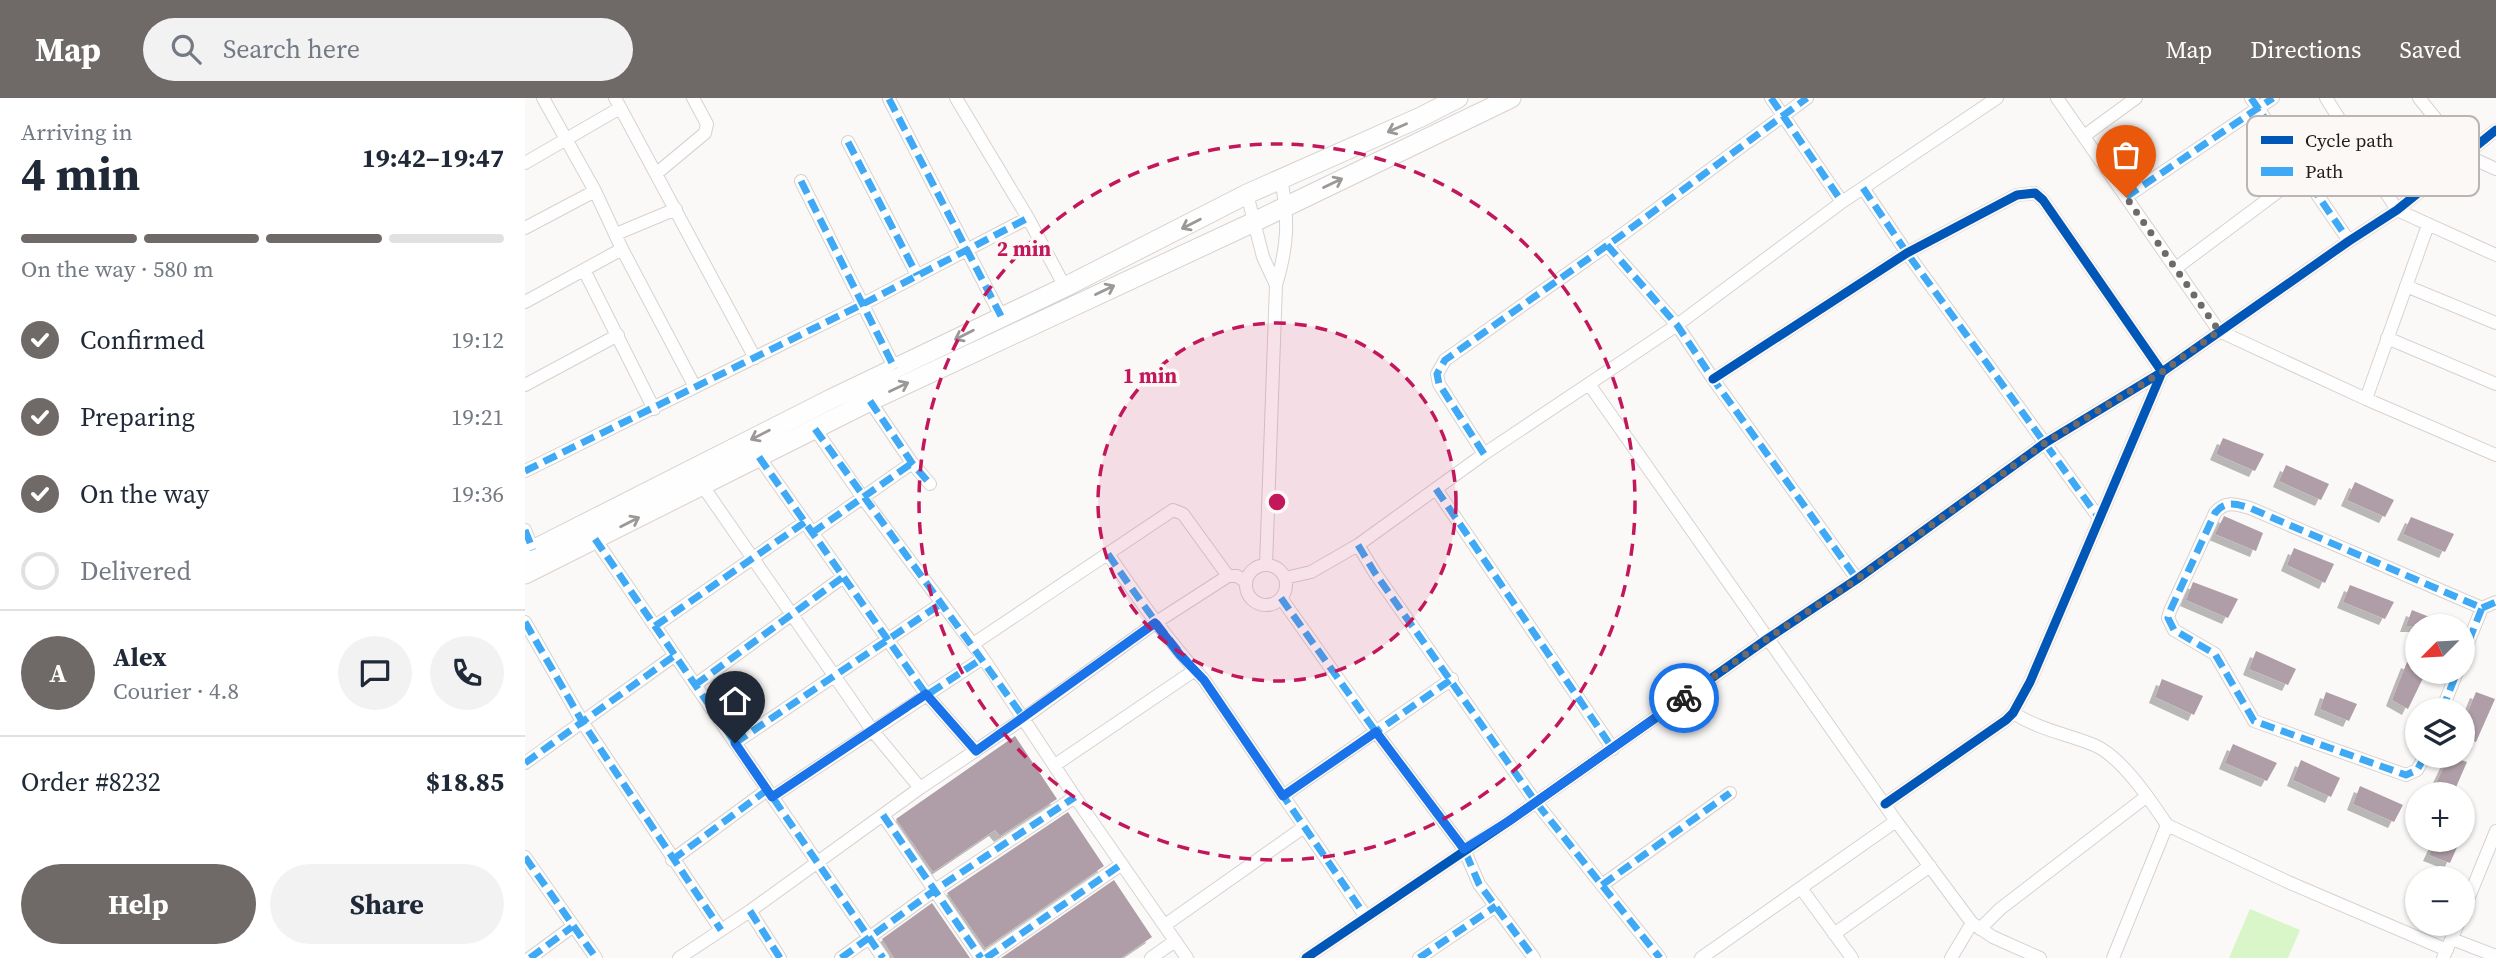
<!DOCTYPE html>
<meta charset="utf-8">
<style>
:root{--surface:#fff;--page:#f2f2f3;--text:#1f2937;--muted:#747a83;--line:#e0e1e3;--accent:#6f6967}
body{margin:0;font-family:"Source Serif 4",serif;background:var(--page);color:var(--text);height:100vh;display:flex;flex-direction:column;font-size:26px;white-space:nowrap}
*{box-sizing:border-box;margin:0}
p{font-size:23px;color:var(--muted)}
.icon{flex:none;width:38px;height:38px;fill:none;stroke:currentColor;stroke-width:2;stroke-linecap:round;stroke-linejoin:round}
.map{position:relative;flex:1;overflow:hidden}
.panel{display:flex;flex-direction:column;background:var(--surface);width:525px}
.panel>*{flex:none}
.needle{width:46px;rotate:246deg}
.buttons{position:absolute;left:1880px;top:516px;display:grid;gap:14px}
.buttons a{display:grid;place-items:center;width:70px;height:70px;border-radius:50%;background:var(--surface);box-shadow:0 2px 5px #0004;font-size:35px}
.pin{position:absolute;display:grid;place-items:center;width:60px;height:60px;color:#fff;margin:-72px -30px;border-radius:50% 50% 50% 0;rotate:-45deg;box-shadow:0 0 7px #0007}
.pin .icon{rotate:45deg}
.courier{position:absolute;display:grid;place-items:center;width:70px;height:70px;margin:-35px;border:5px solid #1a73e8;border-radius:50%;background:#fff;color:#222;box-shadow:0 2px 9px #0007}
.overview em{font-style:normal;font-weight:700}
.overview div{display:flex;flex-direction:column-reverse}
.overview{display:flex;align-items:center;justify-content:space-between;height:119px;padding:0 21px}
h1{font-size:46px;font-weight:700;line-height:52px}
.bar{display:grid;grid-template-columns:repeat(4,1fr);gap:10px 7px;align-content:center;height:84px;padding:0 21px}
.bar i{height:9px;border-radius:5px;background:var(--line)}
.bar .selected{background:var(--accent)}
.bar p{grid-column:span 4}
.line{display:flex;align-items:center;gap:18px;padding:0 21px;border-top:2px solid var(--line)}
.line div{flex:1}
.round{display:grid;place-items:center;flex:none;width:74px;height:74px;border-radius:37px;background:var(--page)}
ol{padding:0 21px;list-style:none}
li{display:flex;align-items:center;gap:21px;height:77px}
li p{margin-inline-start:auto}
li .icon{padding:7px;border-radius:50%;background:var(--accent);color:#fff;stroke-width:4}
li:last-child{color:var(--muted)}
li i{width:38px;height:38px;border:4px solid var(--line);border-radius:50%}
.primary-button{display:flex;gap:14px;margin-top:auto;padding:14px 21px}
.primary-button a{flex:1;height:80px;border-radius:42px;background:var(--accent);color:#fff;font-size:28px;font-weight:700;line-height:80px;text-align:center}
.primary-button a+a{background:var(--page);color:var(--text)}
header{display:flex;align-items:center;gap:42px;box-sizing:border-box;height:98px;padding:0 35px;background:var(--accent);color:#fff}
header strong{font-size:33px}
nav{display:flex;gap:38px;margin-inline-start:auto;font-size:24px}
.search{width:490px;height:63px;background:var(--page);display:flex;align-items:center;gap:18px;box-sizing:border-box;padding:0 24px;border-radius:38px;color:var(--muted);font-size:26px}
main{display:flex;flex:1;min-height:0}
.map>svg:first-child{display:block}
.green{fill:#d9f6c9}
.building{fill:#af9ea7;filter:url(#shadow)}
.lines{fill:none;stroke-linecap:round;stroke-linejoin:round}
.minor-casing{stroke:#d7d2cf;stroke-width:14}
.secondary-casing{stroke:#d7d2cf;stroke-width:21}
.minor{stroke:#fefefe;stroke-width:12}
.secondary{stroke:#fefefe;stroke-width:19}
.quiet{stroke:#3fa9f5;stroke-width:7;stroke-dasharray:14 7;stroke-linecap:butt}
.cycleway-casing{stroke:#fcf8f6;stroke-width:13}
.cycleway{stroke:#0057b8;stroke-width:9}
.oneway{stroke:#9c9897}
.done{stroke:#6f6967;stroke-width:7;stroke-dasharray:0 12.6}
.route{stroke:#1a73e8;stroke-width:9}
.ring{fill:none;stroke:#c2185b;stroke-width:3.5;stroke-dasharray:12 9}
.key{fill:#fcf8f6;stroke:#bbb6b4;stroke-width:2}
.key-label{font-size:19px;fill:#241c19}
.centre{fill:#c2185b;stroke:#fcf8f6;stroke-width:3.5}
.ring-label{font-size:21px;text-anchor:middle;font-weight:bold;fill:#c2185b;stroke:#fcf8f6;stroke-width:7;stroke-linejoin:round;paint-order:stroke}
</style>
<header>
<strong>Map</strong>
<div class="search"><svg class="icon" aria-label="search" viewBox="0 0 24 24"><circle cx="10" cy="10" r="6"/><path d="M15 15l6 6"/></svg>Search here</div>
<nav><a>Map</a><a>Directions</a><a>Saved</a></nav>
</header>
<main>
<section class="panel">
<div class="overview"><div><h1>4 min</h1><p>Arriving in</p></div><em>19:42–19:47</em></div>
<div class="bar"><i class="selected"></i><i class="selected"></i><i class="selected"></i><i></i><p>On the way · 580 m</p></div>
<ol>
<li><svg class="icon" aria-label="check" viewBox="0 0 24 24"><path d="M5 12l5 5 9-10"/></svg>Confirmed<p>19:12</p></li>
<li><svg class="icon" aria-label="check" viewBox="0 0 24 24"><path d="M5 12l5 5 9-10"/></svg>Preparing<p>19:21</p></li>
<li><svg class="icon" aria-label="check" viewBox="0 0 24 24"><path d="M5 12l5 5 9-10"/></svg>On the way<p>19:36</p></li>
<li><i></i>Delivered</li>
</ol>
<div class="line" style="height:126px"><b class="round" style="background:var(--accent);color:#fff">A</b><div><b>Alex</b><p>Courier · 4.8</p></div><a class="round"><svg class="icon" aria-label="chat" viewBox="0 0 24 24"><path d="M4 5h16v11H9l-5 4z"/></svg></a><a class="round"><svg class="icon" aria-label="phone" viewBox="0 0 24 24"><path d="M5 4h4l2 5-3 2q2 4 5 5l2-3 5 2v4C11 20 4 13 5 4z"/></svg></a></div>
<div class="line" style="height:91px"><div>Order #8232</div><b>$18.85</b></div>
<div class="primary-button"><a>Help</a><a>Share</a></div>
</section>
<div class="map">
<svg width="1971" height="860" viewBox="0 0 1971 860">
<defs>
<filter id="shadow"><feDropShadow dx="-6" dy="6" stdDeviation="0" flood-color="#0004"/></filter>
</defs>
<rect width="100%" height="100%" fill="#fbf9f7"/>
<path class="green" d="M1725,811L1775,832L1763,860H1704Z"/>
<path class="building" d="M1698,340L1739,356L1730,373L1691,356Z
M1761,367L1804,386L1796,402L1754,383Z
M1830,384L1869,402L1860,419L1822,402Z
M1699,418L1738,435L1731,453L1690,436Z
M1886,419L1929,436L1920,454L1878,436Z
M1769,450L1809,466L1800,485L1762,467Z
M1668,484L1713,501L1703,520L1661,502Z
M1825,487L1869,504L1860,521L1818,504Z
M1887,512L1927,528H1881Z
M1731,553L1771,571L1763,587L1724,571Z
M1882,564L1892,568V574H1901L1883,611L1867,602Z
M1637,581L1678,598L1669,617L1630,599Z
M1801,594L1832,606L1824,623L1795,611Z
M1951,594L1970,601L1951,644L1937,638V628Z
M490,638L532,701L475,738L470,732L408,774L371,721Z
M1708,646L1752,665L1742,683L1700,665Z
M1924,658L1942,664L1928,696H1906Z
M1776,662L1815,680L1806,699L1768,682Z
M1835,688L1878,707L1869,724L1828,706Z
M543,714L579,768L460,850L422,795Z
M1911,742H1922L1933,747L1925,765L1904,757Z
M589,782L627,839L596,860H476Z
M407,805L445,860H369L357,841Z"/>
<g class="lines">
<g class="minor-casing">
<path id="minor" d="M18,0L70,93L97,151L170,289
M90,0L230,260
M431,0L503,120L540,189
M1246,0L1317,104
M1532,0L1694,233L1841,301L1971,357
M1726,0L1824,143
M1801,0L1872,112L1971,157
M1894,0L1940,57L1971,71
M364,1L476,218
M1559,38L1611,0
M323,44L392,177
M0,65L95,10
M132,75L180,35L182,26L168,0
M276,83L370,271
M1338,90L1382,155L1574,420
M722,96L738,159L751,187
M1601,99L1748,0
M0,130L70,93
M91,136L151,111
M1082,147L1152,227L1188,281L1332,481
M1651,170L1826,39
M59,172L129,311
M1881,188L1971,225
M0,204L97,151
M1862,240L1971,286
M1064,286L1371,723L1447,825L1468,839L1515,860
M0,287L93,237
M1841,301L1903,127
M345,303L387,365L405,386
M290,331L338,400L458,560L550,699L662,860
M959,356L914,286L912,276L920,262L1094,139L1282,0
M234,359L401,596L451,653
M0,373L336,207L503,120
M177,387L347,632L395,690
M911,391L1088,651
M0,432L8,452
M287,435L387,365
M70,441L358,860
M833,447L850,475L1010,703L1135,860
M583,456C613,500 643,543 679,582L841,819
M741,467L751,187C763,147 764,122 756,81
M721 487a20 20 0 1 1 40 0a20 20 0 1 1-40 0Z
M760,480L786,474L833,447L959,356L1152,227L1317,104L1472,0
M756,500L851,634L939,751L954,786L1009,860
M1957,510L1971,504
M0,524L58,625L196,832
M130,528L280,424
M448,546L648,412L658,416L703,478
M170,587L318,479
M1917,612L1932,574
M1488,615C1518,633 1539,635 1569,647C1596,658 1626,703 1642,727L1588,860
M210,645L417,505
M1900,658L1892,672L1881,677L1729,623L1690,556L1649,532L1643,520L1645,513L1690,415C1700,402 1711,406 1725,410L1957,510L1937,560
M0,665L149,558
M530,667L670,572
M758,698L927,581
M247,699L458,560
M1360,706L1481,622L1488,615L1505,584L1637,274L1824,143L1872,112L1971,32
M358,717L456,860
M1642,727L1763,784L1922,852
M0,759L71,860
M147,762L242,692
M1077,787L1205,695
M1276,790L1327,860
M225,813L255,860
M1937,816L1971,733
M640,827L779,729
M1455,831L1475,811L1622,698
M1309,836L1405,768
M1927,841L1971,858
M5,860L47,829
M154,860L225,813L395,690L499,620L630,525L703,478H712L721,484
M316,860L410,792L550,699
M461,860L597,766
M626,860L650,843
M781,860L984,723L1242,541L1332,481L1520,345L1637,274L1518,102L1510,95L1492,97L1382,155L1188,281
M894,860L971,808
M1176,860L1371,723
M1426,860L1447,825
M1918,860L1933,826"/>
</g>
<g class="secondary-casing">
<path id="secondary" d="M0,456L306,301L540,189L722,96L896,19L933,0
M0,476L345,303L729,124L986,0"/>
</g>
<use href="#minor" class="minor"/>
<use href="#secondary" class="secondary"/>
<path class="quiet" d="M1246,0L1317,104
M1726,0L1824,143
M364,1L476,218
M323,44L392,177
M276,83L370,271
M1338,90L1382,155L1574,420
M1601,99L1748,0
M1082,147L1152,227L1188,281L1332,481
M345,303L387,365L405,386
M290,331L499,620
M959,356L914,286L912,276L920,262L1094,139L1282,0
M234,359L401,596L451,653
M0,373L336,207L503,120
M911,391L1088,651
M0,432L8,452
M287,435L387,365
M70,441L358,860
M833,447L850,475L1010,703L1135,860
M583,456C613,500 643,543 679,582L841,819
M756,500L851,634L939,751L954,786L1009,860
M1957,510L1971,504
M0,524L58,625L196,832
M130,528L280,424
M170,587L318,479
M1917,612L1932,574
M210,645L417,505
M1900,658L1892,672L1881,677L1729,623L1690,556L1649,532L1643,520L1645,513L1690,415C1700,402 1711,406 1725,410L1957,510L1937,560
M0,665L149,558
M758,698L927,581
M247,699L458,560
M358,717L456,860
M0,759L71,860
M147,762L242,692
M1077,787L1205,695
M225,813L255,860
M5,860L47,829
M316,860L410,792L550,699
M461,860L597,766
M894,860L971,808"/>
<g class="cycleway-casing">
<path id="cycleway" d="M1360,706L1481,622L1488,615L1505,584L1637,274L1824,143L1872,112L1971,32
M781,860L984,723L1242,541L1332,481L1520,345L1637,274L1518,102L1510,95L1492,97L1382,155L1188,281"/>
</g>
<use href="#cycleway" class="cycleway"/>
</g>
<defs><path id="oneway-shaft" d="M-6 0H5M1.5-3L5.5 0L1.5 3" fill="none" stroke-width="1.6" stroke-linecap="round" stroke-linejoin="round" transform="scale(1.75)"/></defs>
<g class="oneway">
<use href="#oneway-shaft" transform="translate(872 30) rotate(156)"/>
<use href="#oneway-shaft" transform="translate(808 85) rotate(-26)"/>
<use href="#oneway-shaft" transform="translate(666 126) rotate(153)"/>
<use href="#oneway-shaft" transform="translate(580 192) rotate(-26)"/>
<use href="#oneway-shaft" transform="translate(439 237) rotate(153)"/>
<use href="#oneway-shaft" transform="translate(374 289) rotate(-25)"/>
<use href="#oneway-shaft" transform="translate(235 337) rotate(153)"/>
<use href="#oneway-shaft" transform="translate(105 424) rotate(-27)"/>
</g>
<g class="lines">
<path class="done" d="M1159,600L1242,541L1332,481L1520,345L1637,274L1694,233L1601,99"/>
<path class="route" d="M210,645L247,699L401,596L451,653L630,525L655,557L679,582L758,698L851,634L939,751L984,723L1159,600"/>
</g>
<circle cx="752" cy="404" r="179" fill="#c2185b" fill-opacity=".12"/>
<g class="ring">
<circle cx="752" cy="404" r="179"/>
<circle cx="752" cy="404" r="358"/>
</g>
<rect x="1722" y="18" width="232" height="80" rx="10" class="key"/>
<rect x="1736" y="38" width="32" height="8" fill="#0057b8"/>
<rect x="1736" y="69" width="32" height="9" fill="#3fa9f5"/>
<g class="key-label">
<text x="1780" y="49">Cycle path</text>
<text x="1780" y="80">Path</text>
</g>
<circle cx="752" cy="404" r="10" class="centre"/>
<g class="ring-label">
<text x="499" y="158">2 min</text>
<text x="625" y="285">1 min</text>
</g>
</svg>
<div class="buttons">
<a><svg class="needle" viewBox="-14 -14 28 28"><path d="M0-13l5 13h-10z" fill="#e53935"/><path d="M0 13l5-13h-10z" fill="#747a83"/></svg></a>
<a><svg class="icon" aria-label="layers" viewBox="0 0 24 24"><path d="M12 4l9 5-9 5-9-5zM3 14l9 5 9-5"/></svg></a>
<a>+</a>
<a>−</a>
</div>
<div class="pin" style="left:1601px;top:99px;background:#ea580c"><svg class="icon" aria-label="bag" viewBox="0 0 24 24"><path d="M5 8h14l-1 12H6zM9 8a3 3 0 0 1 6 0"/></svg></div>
<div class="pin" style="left:210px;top:645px;background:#1f2937"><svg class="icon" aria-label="home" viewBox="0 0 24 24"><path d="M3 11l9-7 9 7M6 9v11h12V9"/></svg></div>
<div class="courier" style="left:1159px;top:600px"><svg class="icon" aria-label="bike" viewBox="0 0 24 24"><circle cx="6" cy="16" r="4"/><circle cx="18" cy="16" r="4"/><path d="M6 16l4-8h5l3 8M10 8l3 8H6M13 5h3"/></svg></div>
</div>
</main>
